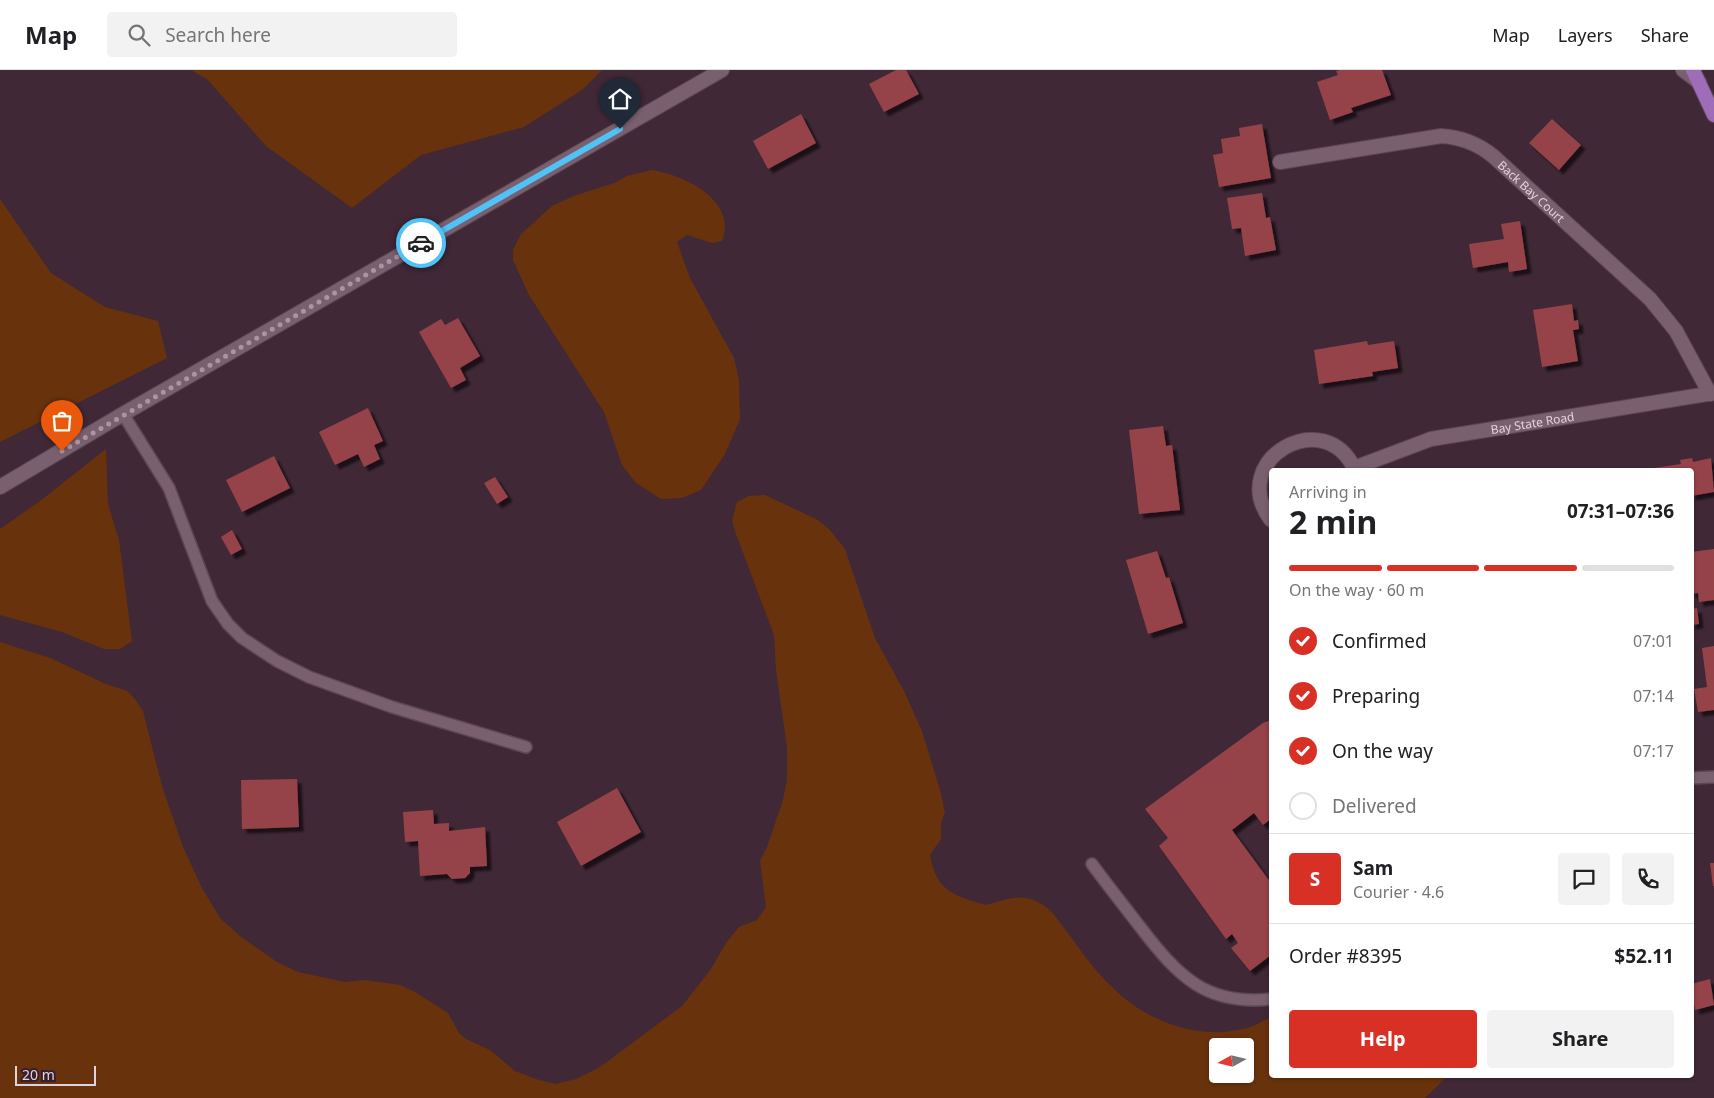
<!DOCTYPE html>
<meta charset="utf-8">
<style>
:root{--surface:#fff;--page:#f2f2f2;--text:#202124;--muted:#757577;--line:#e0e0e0;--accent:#d93025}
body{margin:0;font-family:"Noto Sans",sans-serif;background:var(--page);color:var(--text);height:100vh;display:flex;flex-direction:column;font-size:19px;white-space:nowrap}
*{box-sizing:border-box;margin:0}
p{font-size:16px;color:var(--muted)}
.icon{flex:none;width:28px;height:28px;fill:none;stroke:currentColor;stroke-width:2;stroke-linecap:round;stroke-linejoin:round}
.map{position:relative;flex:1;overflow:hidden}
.drawer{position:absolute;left:1269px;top:398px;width:425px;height:610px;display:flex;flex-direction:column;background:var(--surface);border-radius:5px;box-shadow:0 1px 4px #0004}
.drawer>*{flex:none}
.needle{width:32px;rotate:262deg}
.tools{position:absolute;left:1209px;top:968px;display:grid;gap:10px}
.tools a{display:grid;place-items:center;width:45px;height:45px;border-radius:5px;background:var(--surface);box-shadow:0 1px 4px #0004;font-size:25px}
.scale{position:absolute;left:15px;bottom:12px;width:81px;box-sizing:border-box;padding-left:5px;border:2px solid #e2d2db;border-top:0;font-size:14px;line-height:18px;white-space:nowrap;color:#e2d2db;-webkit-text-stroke:4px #351e2d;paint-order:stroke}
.pin{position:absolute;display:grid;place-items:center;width:42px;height:42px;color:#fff;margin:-51px -21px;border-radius:50% 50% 50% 0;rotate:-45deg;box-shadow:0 0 5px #0007}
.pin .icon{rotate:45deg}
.courier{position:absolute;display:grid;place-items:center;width:50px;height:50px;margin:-25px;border:4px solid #4fc3f7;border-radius:50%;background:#fff;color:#222;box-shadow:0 1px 6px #0007}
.head em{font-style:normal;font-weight:700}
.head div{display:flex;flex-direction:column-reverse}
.head{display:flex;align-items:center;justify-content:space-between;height:85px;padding:0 20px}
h1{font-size:32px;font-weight:700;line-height:38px}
.bar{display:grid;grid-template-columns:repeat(4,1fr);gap:8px 5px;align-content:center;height:60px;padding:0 20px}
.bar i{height:6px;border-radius:4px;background:var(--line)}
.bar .on{background:var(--accent)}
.bar p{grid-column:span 4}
.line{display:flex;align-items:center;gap:12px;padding:0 20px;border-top:1px solid var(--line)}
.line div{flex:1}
.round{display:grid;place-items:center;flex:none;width:52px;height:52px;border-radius:5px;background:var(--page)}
ol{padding:0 20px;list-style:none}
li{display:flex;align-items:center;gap:15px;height:55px}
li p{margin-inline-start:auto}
li .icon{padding:5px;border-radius:50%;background:var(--accent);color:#fff;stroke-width:4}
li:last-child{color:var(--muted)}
li i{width:28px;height:28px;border:2px solid var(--line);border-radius:50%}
.primary-button{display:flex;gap:10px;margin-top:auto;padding:10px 20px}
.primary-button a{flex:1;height:58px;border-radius:5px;background:var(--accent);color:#fff;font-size:20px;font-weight:700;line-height:58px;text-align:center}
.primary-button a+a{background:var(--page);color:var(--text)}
header{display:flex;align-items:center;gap:30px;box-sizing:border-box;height:70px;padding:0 25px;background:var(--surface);border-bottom:1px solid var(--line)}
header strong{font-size:24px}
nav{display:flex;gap:28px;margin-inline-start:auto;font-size:18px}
.search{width:350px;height:45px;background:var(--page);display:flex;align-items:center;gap:12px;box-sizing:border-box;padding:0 18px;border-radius:5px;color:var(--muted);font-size:19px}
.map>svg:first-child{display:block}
.green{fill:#68320c;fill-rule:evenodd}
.building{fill:#96424a;filter:url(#shadow)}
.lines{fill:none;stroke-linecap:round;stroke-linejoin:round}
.service-casing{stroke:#5b4653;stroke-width:14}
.minor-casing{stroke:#5b4653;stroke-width:16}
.tertiary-casing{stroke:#5b4653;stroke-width:16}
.primary-casing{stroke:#5b4653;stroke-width:16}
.service{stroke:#7a5f6f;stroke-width:11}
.minor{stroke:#7a5f6f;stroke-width:14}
.tertiary{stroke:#7a5f6f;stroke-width:14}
.primary{stroke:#9f6cba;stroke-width:14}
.done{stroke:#a996a2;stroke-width:5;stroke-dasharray:0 9}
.route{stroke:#4fc3f7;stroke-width:6}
.labels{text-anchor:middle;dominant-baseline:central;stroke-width:4.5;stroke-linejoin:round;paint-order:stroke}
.street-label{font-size:12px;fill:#e2d2db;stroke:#351e2d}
</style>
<header>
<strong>Map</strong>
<div class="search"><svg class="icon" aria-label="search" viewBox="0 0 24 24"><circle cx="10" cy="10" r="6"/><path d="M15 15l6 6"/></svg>Search here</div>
<nav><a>Map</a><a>Layers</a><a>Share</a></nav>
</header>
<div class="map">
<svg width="1714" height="1028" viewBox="0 0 1714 1028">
<defs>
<filter id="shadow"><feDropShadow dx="4.5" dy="4.5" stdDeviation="1" flood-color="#0009"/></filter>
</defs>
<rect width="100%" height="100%" fill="#402837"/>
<path class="green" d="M191,0H602L582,20L524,57L421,85L352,138L266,76L207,9Z
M652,100C685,105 738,131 722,171L712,173L687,165L677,172L690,208L734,288L739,310L740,349L725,384L701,420L682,428L661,429L636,413L622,395L604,342L529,225L513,190V180L521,164L552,136L574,126L617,112L627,106Z
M0,129L51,203L105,237L158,251L167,288L0,372Z
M106,379L108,434L119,470L132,571L120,579H104L62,562L0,545V459L40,431Z
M765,425L818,450L830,460L845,479L875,568L904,621L922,661L940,720L945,742L941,753V769L930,785C936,820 953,826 986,835C1012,827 1029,821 1052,842C1072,867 1090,897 1114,919C1148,952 1199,971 1247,958C1255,956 1263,951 1271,947V1005H1449L1425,1028H0V572L50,588L106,614L127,621L135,629L143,641L162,716L183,777L202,818L220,848L240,866L277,892L298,902L345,912L364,910L400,915L415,922L448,943L459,963L466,969L490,980L515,1001L539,1010L555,1014L576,1009L600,997L682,936L711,899L726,873L739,857L757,850L766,837L760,791L767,777L783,730L787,710V678L776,600L774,565L736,464L732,451L737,432L749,426ZM1218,976H1245V1004H1218Z"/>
<path class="building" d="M896,0H906L919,24L884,42L869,14Z
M1340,0H1382L1391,25L1351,38L1353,42L1330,50L1317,12L1338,5L1336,1Z
M801,44L816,73L768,99L753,71Z
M1552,49L1581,75L1559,100L1529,73Z
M1262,54L1271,108L1219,117L1213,85L1223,83L1221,69L1240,66L1239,58Z
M1262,123L1266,148L1270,147L1276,180L1245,186L1241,158L1232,159L1227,128Z
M1520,151L1527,199L1509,202L1508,192L1473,198L1469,174L1504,169L1501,154Z
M1572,234L1574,251L1578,250L1579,259L1573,260L1578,291L1542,297L1533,240Z
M458,248L480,286L460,298L466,310L451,318L419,262L441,249L445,255Z
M1367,271L1368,275L1394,271L1398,298L1372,302L1373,306L1319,314L1314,280Z
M368,338L383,371L374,375L380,389L364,397L358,384L335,395L319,362Z
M1163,356L1166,376L1172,375L1180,440L1139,444L1129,360Z
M274,386L290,418L242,442L226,410Z
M1692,388L1693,392L1711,388L1714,422L1691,426V400H1654V398L1681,394L1680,390Z
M495,407L508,427L497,434L484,413Z
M232,460L242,479L231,485L221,467Z
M1714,479V530L1699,532L1698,523L1691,524V482Z
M1157,481L1166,508L1169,507L1183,553L1148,564L1126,490Z
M1697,538L1699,554L1691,555V539Z
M1714,576V640L1698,642L1694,619L1707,617L1702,578Z
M1271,650V749L1263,755L1254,743L1232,760L1271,813V885L1250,901L1231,878L1238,873L1232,864L1226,869L1159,776L1168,768L1145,739L1263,653Z
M297,709L299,757L242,759L241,710Z
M617,718L641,762L581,796L557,752Z
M433,740L434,754L449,753V761L485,757L487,796L470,797V803L465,808L452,809L447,804L420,806L418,771L405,772L403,742Z
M1710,793H1714V816H1713Z
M1710,909L1714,935L1695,940L1691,914Z"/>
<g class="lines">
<g class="service-casing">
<path id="service" d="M123,344L169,418L212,531L228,554L242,568L277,591L309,607L392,637L526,677
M1691,708L1714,707
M1092,794C1108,816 1125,837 1141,858C1178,906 1206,936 1271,929"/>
</g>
<g class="minor-casing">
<g id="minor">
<path id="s1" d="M1280,92L1441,66C1461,67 1477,73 1493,86L1650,229L1676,261L1710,324"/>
<path id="s2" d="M1354,398L1431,369L1714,323"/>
<path d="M1271,450C1226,390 1325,333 1355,400"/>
</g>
</g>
<g class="tertiary-casing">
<path id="tertiary" d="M1683,0L1699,12
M0,417L123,344L722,0"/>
</g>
<g class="primary-casing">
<path id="primary" d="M1693,0L1714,45"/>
</g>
<use href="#service" class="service"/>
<use href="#minor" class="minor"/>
<use href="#tertiary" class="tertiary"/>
<use href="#primary" class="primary"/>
</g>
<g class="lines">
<path class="done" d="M62,381L421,173"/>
<path class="route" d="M421,173L620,59"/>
</g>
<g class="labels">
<g class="street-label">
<text stroke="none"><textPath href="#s1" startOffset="272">Back Bay Court</textPath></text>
<text stroke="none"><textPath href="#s2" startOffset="185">Bay State Road</textPath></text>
</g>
</g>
</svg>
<div class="tools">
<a><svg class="needle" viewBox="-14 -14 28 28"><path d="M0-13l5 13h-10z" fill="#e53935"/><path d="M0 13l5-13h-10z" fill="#757577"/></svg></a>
</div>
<div class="scale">20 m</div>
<div class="pin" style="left:62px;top:381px;background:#ea580c"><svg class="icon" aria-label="bag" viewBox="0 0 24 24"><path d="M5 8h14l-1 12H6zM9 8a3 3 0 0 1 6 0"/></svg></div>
<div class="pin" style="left:620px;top:59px;background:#1f2937"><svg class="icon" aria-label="home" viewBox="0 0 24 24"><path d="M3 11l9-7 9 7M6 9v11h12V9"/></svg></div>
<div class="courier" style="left:421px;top:173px"><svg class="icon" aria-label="car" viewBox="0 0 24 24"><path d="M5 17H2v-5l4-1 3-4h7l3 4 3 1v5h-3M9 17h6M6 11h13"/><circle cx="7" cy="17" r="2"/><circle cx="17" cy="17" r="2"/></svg></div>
<section class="drawer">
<div class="head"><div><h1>2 min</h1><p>Arriving in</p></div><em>07:31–07:36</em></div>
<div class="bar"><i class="on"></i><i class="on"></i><i class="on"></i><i></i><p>On the way · 60 m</p></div>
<ol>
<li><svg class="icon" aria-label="check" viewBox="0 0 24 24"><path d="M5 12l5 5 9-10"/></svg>Confirmed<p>07:01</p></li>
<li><svg class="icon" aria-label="check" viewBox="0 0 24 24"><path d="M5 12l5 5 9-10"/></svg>Preparing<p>07:14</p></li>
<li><svg class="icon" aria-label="check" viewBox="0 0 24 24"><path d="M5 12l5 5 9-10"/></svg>On the way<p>07:17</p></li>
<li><i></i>Delivered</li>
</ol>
<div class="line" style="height:90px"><b class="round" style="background:var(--accent);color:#fff">S</b><div><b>Sam</b><p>Courier · 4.6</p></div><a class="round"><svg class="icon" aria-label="chat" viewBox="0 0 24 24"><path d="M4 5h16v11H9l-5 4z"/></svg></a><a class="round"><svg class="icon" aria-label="phone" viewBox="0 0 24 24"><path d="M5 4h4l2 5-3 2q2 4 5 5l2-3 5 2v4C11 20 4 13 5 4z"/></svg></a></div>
<div class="line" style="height:65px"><div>Order #8395</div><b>$52.11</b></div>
<div class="primary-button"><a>Help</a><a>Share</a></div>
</section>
</div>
